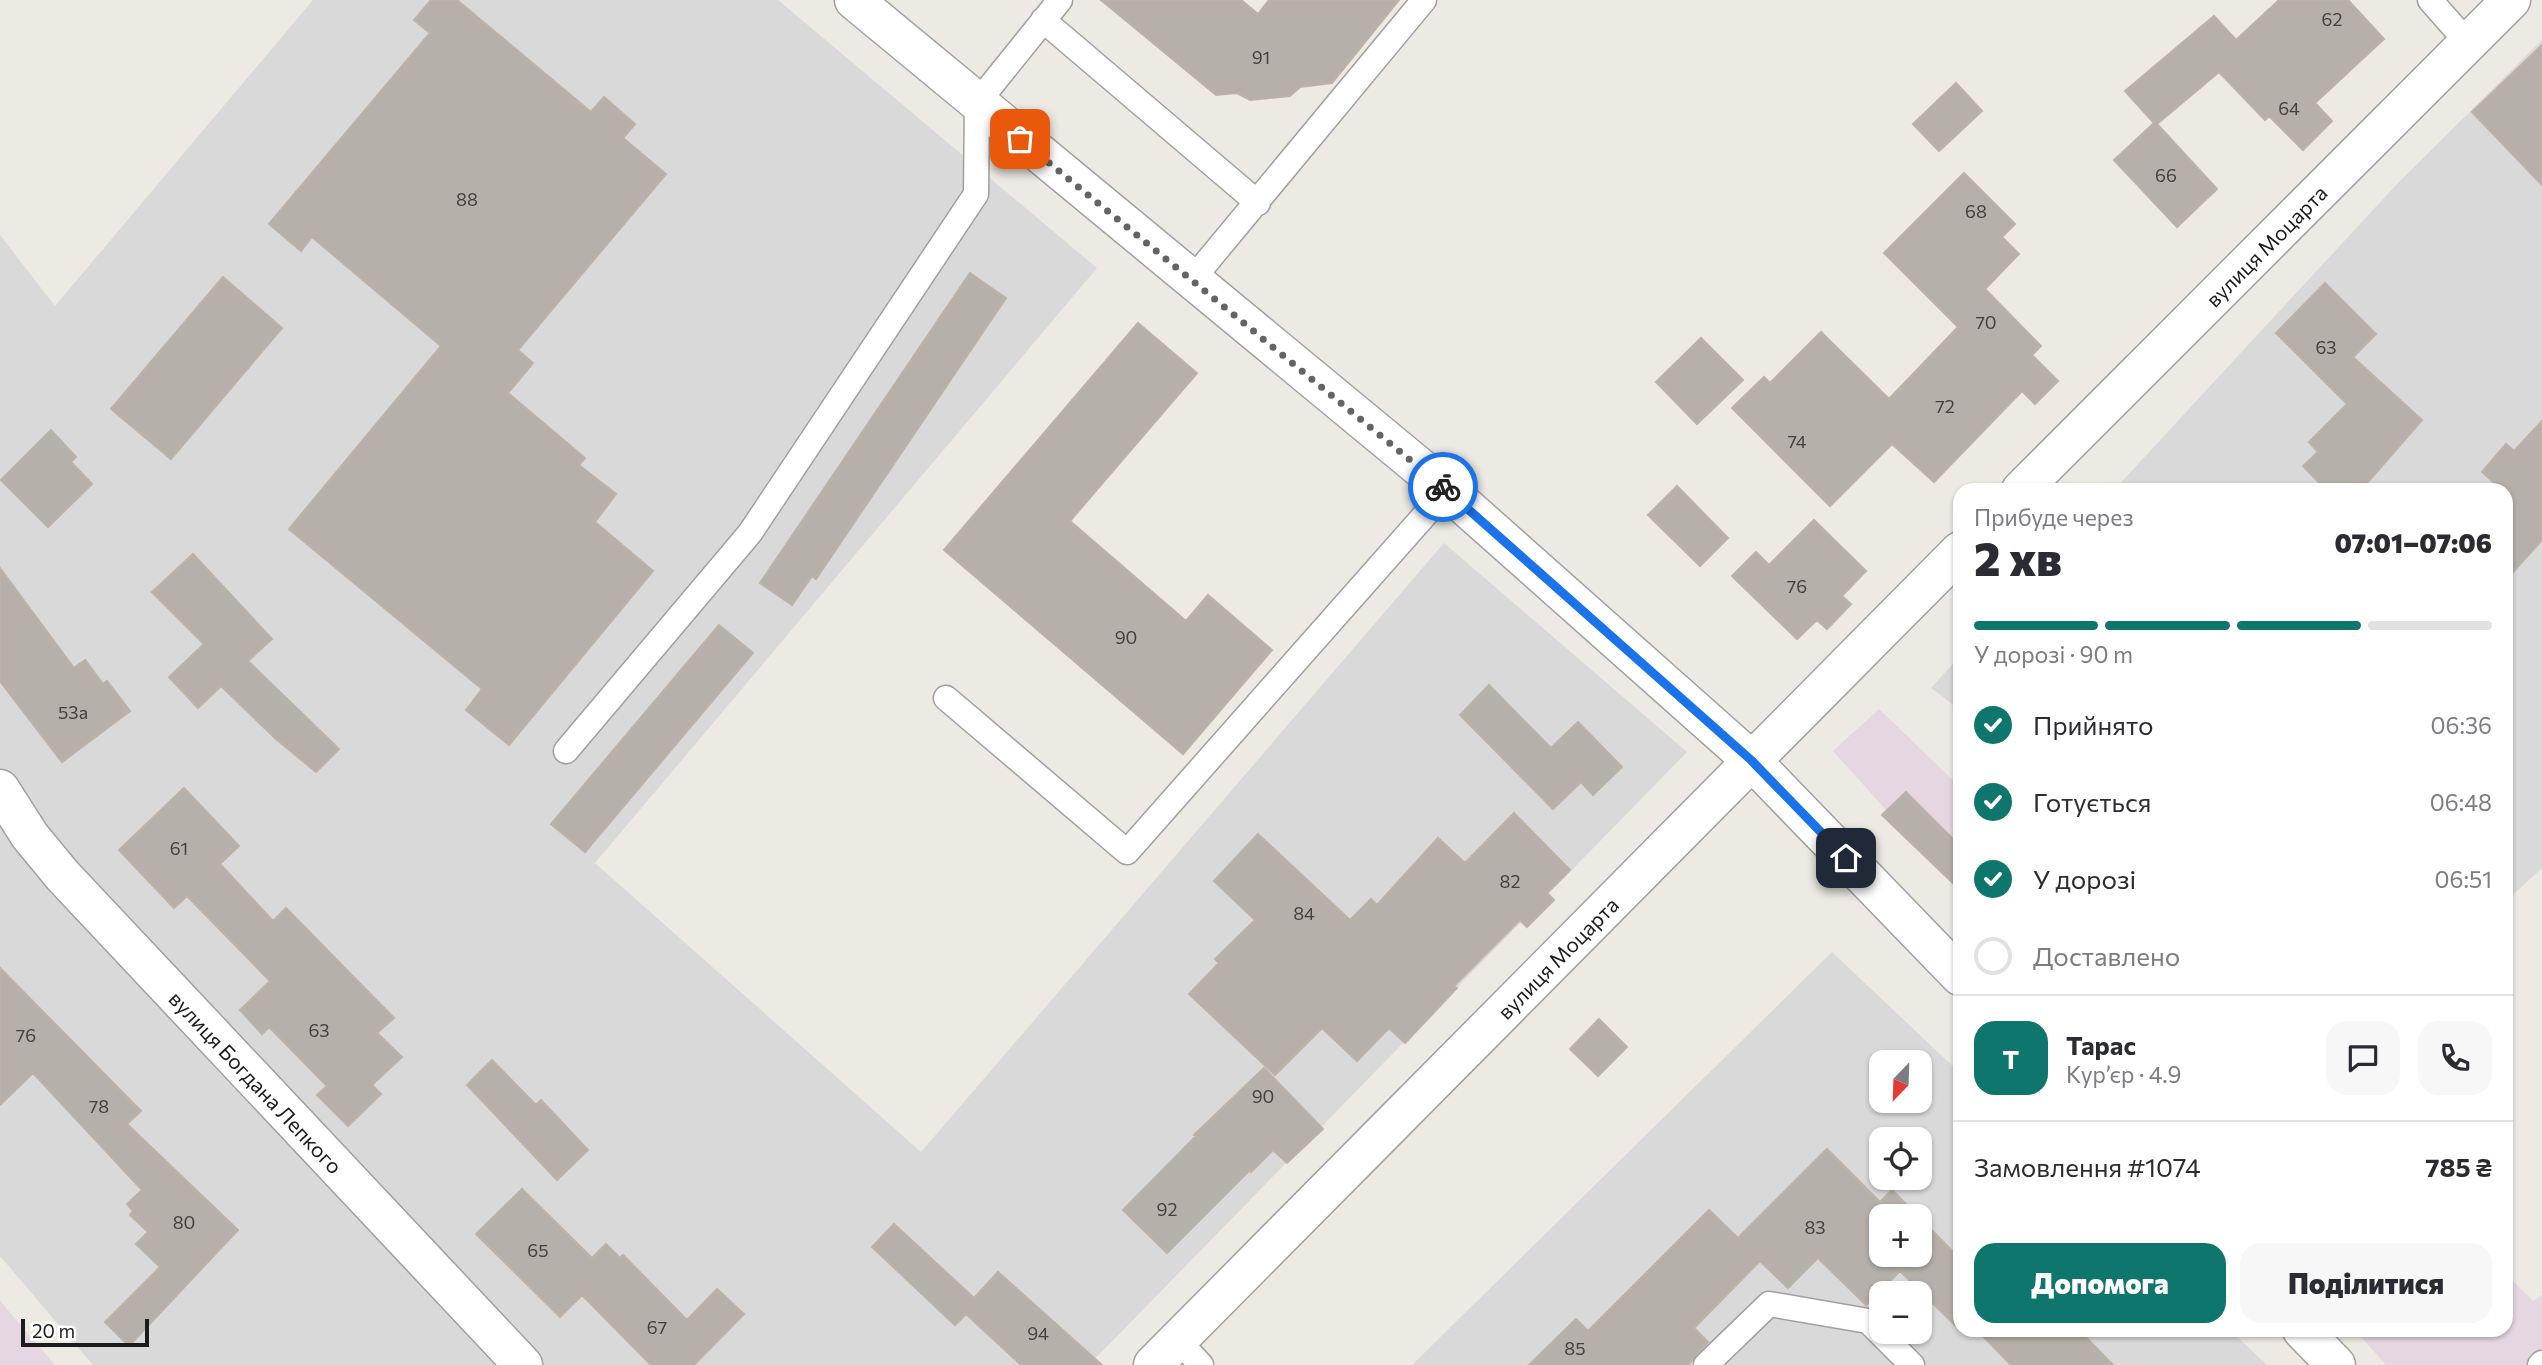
<!DOCTYPE html>
<html lang="uk">
<meta charset="utf-8">
<style>
:root{--surface:#fff;--page:#f7f7f7;--text:#2b2b33;--muted:#7c7c81;--line:#e1e1e2;--accent:#0f766e}
body{margin:0;font-family:Commissioner,sans-serif;background:var(--page);color:var(--text);height:100vh;display:flex;flex-direction:column;font-size:26px;white-space:nowrap}
*{box-sizing:border-box;margin:0}
p{font-size:23px;color:var(--muted)}
.icon{flex:none;width:38px;height:38px;fill:none;stroke:currentColor;stroke-width:2;stroke-linecap:round;stroke-linejoin:round}
.map{position:relative;flex:1;overflow:hidden}
.panel{position:absolute;left:1953px;top:483px;width:560px;height:854px;display:flex;flex-direction:column;background:var(--surface);border-radius:21px;box-shadow:0 2px 5px #0004}
.panel>*{flex:none}
.needle{width:46px;rotate:203deg}
.buttons{position:absolute;left:1869px;top:1050px;display:grid;gap:14px}
.buttons a{display:grid;place-items:center;width:63px;height:63px;border-radius:14px;background:var(--surface);box-shadow:0 2px 5px #0004;font-size:35px}
.scale{position:absolute;left:21px;bottom:18px;width:128px;box-sizing:border-box;padding-left:7px;border:4px solid #1c1c1c;border-top:0;font-size:19px;line-height:24px;white-space:nowrap;color:#1c1c1c;-webkit-text-stroke:5px #fff;paint-order:stroke}
.pin{position:absolute;display:grid;place-items:center;width:60px;height:60px;color:#fff;margin:-30px;border-radius:14px;box-shadow:0 4px 10px #0006}
.courier{position:absolute;display:grid;place-items:center;width:70px;height:70px;margin:-35px;border:5px solid #1a73e8;border-radius:50%;background:#fff;color:#222;box-shadow:0 2px 9px #0007}
.headline em{font-style:normal;font-weight:800}
.headline div{display:flex;flex-direction:column-reverse}
.headline{display:flex;align-items:center;justify-content:space-between;height:119px;padding:0 21px}
h1{font-size:46px;font-weight:800;line-height:52px}
.bar{display:grid;grid-template-columns:repeat(4,1fr);gap:10px 7px;align-content:center;height:84px;padding:0 21px}
.bar i{height:9px;border-radius:5px;background:var(--line)}
.bar .selected{background:var(--accent)}
.bar p{grid-column:span 4}
.line{display:flex;align-items:center;gap:18px;padding:0 21px;border-top:2px solid var(--line)}
.line div{flex:1}
.round{display:grid;place-items:center;flex:none;width:74px;height:74px;border-radius:21px;background:var(--page)}
ol{padding:0 21px;list-style:none}
li{display:flex;align-items:center;gap:21px;height:77px}
li p{margin-inline-start:auto}
li .icon{padding:7px;border-radius:50%;background:var(--accent);color:#fff;stroke-width:4}
li:last-child{color:var(--muted)}
li i{width:38px;height:38px;border:4px solid var(--line);border-radius:50%}
.cta{display:flex;gap:14px;margin-top:auto;padding:14px 21px}
.cta a{flex:1;height:80px;border-radius:21px;background:var(--accent);color:#fff;font-size:28px;font-weight:800;line-height:80px;text-align:center}
.cta a+a{background:var(--page);color:var(--text)}
.map>svg:first-child{display:block}
.residential{fill:#dad9d9;fill-rule:evenodd}
.industrial{fill:#e5d6e1}
.building{fill:#b5b0a9;stroke:#bcb2a7;stroke-width:2}
.lines{fill:none;stroke-linecap:round;stroke-linejoin:round}
.service-casing{stroke:#a0a0a0;stroke-width:27}
.minor-casing{stroke:#a0a0a0;stroke-width:41}
.service{stroke:#fff;stroke-width:24}
.minor{stroke:#fff;stroke-width:38}
.done{stroke:#656462;stroke-width:7;stroke-dasharray:0 12.6}
.route{stroke:#1a73e8;stroke-width:9}
.labels{text-anchor:middle;dominant-baseline:central;stroke-width:7;stroke-linejoin:round;paint-order:stroke}
.number-label{font-size:18px;fill:#42413f}
.street-label{font-size:21px;fill:#1c1c1c;stroke:#fff}
</style>
<div class="map">
<svg width="2542" height="1365" viewBox="0 0 2542 1365">
<rect width="100%" height="100%" fill="#eceae3"/>
<path class="residential" d="M313,0H778L1097,268L595,863L921,1152L1444,543L1687,752L1089,1365H93L0,1256V235L55,306Z
M2542,40V868L2506,901V490H2114L2397,184Z
M1960,656V710L1931,688Z
M1832,952L1960,1073V1330H2230L2267,1365H1412ZM1881,1062H1920V1101H1881ZM1881,1139H1920V1178H1881ZM1881,1216H1920V1255H1881ZM1881,1293H1920V1332H1881Z"/>
<path class="industrial" d="M1879,709L1960,787V892L1833,751Z
M2506,1274L2533,1301L2542,1295V1365H2386L2355,1330H2506Z
M0,1301L55,1365H0Z"/>
<path class="building" d="M431,0H457L591,112L604,97L635,124L623,138L666,174L518,350L533,363L508,393L585,458L579,465L616,494L595,522L653,571L509,745L466,710L482,689L289,529L441,346L312,237L301,251L269,224L430,33L414,20Z
M1101,0H1241L1258,14L1269,0H1399L1332,83L1300,87L1290,96L1250,100L1237,93L1216,95Z
M2279,0H2348L2384,39L2315,103L2332,121L2303,150L2269,116L2265,120L2219,72L2157,124L2217,189L2177,227L2114,160L2154,123L2125,91L2214,16L2236,40Z
M2542,45V185L2472,112Z
M1956,83L1982,111L1939,151L1913,124Z
M1964,173L2015,224L2002,237L2019,254L1985,289L2041,346L2032,355L2058,381L2035,404L2022,391L1934,482L1892,444L1830,506L1732,408L1764,377L1770,383L1821,332L1889,399L1958,327L1884,253Z
M970,273L1006,298L816,579L812,576L792,605L760,583Z
M223,277L282,328L171,459L111,409Z
M2325,283L2376,334L2353,357L2422,420L2361,490H2326L2303,466L2318,452L2309,442L2347,404L2276,333Z
M1138,323L1197,373L1070,521L1186,621L1208,595L1272,650L1183,754L944,550Z
M1701,338L1743,380L1697,424L1656,382Z
M2542,421V540L2506,580V490H2502L2482,472L2506,444L2514,451Z
M51,430L76,457L71,462L92,484L48,527L1,480Z
M1677,486L1728,538L1700,566L1648,515Z
M1814,520L1866,571L1842,596L1851,604L1827,629L1817,620L1797,639L1732,576L1756,552L1769,565Z
M193,554L272,639L248,661L339,749L316,772L276,739L221,686L198,708L169,677L204,644L152,592Z
M0,568L74,668L85,660L103,684L107,681L130,711L62,762L0,681Z
M719,625L753,653L585,852L551,824Z
M1489,685L1551,748L1578,722L1622,767L1593,795L1581,782L1553,809L1460,715Z
M184,788L239,846L220,864L273,921L286,908L394,1018L377,1033L402,1057L372,1085L381,1094L348,1126L317,1095L327,1086L269,1027L262,1034L240,1010L270,981L187,896L174,908L119,850Z
M1906,792L1960,846V890L1882,815Z
M1514,813L1570,870L1547,893L1554,900L1527,927L1520,920L1454,986L1457,988L1405,1043L1389,1028L1357,1061L1322,1028L1275,1075L1189,994L1219,963L1215,959L1255,920L1214,881L1258,834L1350,920L1371,899L1377,905L1438,838L1465,863Z
M0,968L141,1111L127,1124L238,1230L129,1346L105,1322L160,1267L136,1244L148,1232L130,1215L133,1211L127,1204L142,1190L33,1073L0,1105Z
M1599,1019L1627,1047L1598,1076L1570,1049Z
M492,1060L536,1105L541,1100L588,1150L557,1180L467,1085Z
M1264,1068L1323,1129L1287,1163L1273,1150L1251,1172L1250,1170L1167,1253L1123,1210L1196,1136L1194,1135Z
M1827,1149L1880,1202L1892,1190L1918,1216H1881V1255H1920V1218L1960,1259V1330L1900,1271L1866,1305L1818,1258L1788,1288L1760,1261L1694,1328L1708,1342L1688,1365H1529L1576,1319L1588,1331L1709,1210L1738,1238Z
M522,1189L592,1258L606,1244L620,1258L623,1255L687,1320L717,1289L744,1314L694,1365H651L582,1295L560,1317L476,1234Z
M894,1224L974,1298L998,1272L1102,1365H1021L966,1314L955,1325L872,1247Z
M1977,1330H2079L2113,1365H2011Z"/>
<g class="lines">
<g class="service-casing">
<path id="service" d="M2430,0L2468,43
M1043,20L1258,203
M1191,281L1424,0
M946,698L1127,852L1447,490
M566,751L750,533L976,194L977,103L1060,0
M1178,1340L1201,1365
M1706,1365L1769,1304L1868,1321L1912,1365
M2540,1365L2542,1363"/>
</g>
<g class="minor-casing">
<g id="minor">
<path d="M854,0L1447,490L1751,760L1960,976"/>
<path id="s1" d="M2021,490L2511,0"/>
<path id="s2" d="M0,789L30,836L63,876L523,1365"/>
<path d="M2302,1330L2336,1365"/>
<path id="s3" d="M1153,1365L1960,551"/>
</g>
</g>
<use href="#service" class="service"/>
<use href="#minor" class="minor"/>
</g>
<g class="lines">
<path class="done" d="M1020,139L1443,487"/>
<path class="route" d="M1443,487L1751,760L1846,858"/>
</g>
<g class="labels">
<g class="number-label">
<text x="2332" y="19">62</text>
<text x="1261" y="57">91</text>
<text x="2289" y="108">64</text>
<text x="2166" y="175">66</text>
<text x="467" y="199">88</text>
<text x="1976" y="211">68</text>
<text x="1986" y="322">70</text>
<text x="2326" y="347">63</text>
<text x="1945" y="406">72</text>
<text x="1797" y="441">74</text>
<text x="1797" y="586">76</text>
<text x="1126" y="637">90</text>
<text x="73" y="712">53а</text>
<text x="179" y="848">61</text>
<text x="1510" y="881">82</text>
<text x="1304" y="913">84</text>
<text x="319" y="1030">63</text>
<text x="26" y="1035">76</text>
<text x="1263" y="1096">90</text>
<text x="99" y="1106">78</text>
<text x="1167" y="1209">92</text>
<text x="184" y="1222">80</text>
<text x="1815" y="1227">83</text>
<text x="538" y="1250">65</text>
<text x="657" y="1327">67</text>
<text x="1038" y="1333">94</text>
<text x="1575" y="1348">85</text>
</g>
<g class="street-label">
<text stroke="none"><textPath href="#s1" startOffset="346">вулиця Моцарта</textPath></text>
<text stroke="none"><textPath href="#s3" startOffset="574">вулиця Моцарта</textPath></text>
<text stroke="none"><textPath href="#s2" startOffset="390">вулиця Богдана Лепкого</textPath></text>
</g>
</g>
</svg>
<div class="buttons">
<a><svg class="needle" viewBox="-14 -14 28 28"><path d="M0-13l5 13h-10z" fill="#e53935"/><path d="M0 13l5-13h-10z" fill="#7c7c81"/></svg></a>
<a><svg class="icon" aria-label="locate" viewBox="0 0 24 24"><circle cx="12" cy="12" r="6"/><path d="M12 2v4M12 18v4M2 12h4M18 12h4"/></svg></a>
<a>+</a>
<a>−</a>
</div>
<div class="scale">20 m</div>
<div class="pin" style="left:1020px;top:139px;background:#ea580c"><svg class="icon" aria-label="bag" viewBox="0 0 24 24"><path d="M5 8h14l-1 12H6zM9 8a3 3 0 0 1 6 0"/></svg></div>
<div class="pin" style="left:1846px;top:858px;background:#1f2937"><svg class="icon" aria-label="home" viewBox="0 0 24 24"><path d="M3 11l9-7 9 7M6 9v11h12V9"/></svg></div>
<div class="courier" style="left:1443px;top:487px"><svg class="icon" aria-label="bike" viewBox="0 0 24 24"><circle cx="6" cy="16" r="4"/><circle cx="18" cy="16" r="4"/><path d="M6 16l4-8h5l3 8M10 8l3 8H6M13 5h3"/></svg></div>
<section class="panel">
<div class="headline"><div><h1>2 хв</h1><p>Прибуде через</p></div><em>07:01–07:06</em></div>
<div class="bar"><i class="selected"></i><i class="selected"></i><i class="selected"></i><i></i><p>У дорозі · 90 m</p></div>
<ol>
<li><svg class="icon" aria-label="check" viewBox="0 0 24 24"><path d="M5 12l5 5 9-10"/></svg>Прийнято<p>06:36</p></li>
<li><svg class="icon" aria-label="check" viewBox="0 0 24 24"><path d="M5 12l5 5 9-10"/></svg>Готується<p>06:48</p></li>
<li><svg class="icon" aria-label="check" viewBox="0 0 24 24"><path d="M5 12l5 5 9-10"/></svg>У дорозі<p>06:51</p></li>
<li><i></i>Доставлено</li>
</ol>
<div class="line" style="height:126px"><b class="round" style="background:var(--accent);color:#fff">Т</b><div><b>Тарас</b><p>Кур’єр · 4.9</p></div><a class="round"><svg class="icon" aria-label="chat" viewBox="0 0 24 24"><path d="M4 5h16v11H9l-5 4z"/></svg></a><a class="round"><svg class="icon" aria-label="phone" viewBox="0 0 24 24"><path d="M5 4h4l2 5-3 2q2 4 5 5l2-3 5 2v4C11 20 4 13 5 4z"/></svg></a></div>
<div class="line" style="height:91px"><div>Замовлення #1074</div><b>785 ₴</b></div>
<div class="cta"><a>Допомога</a><a>Поділитися</a></div>
</section>
</div>
